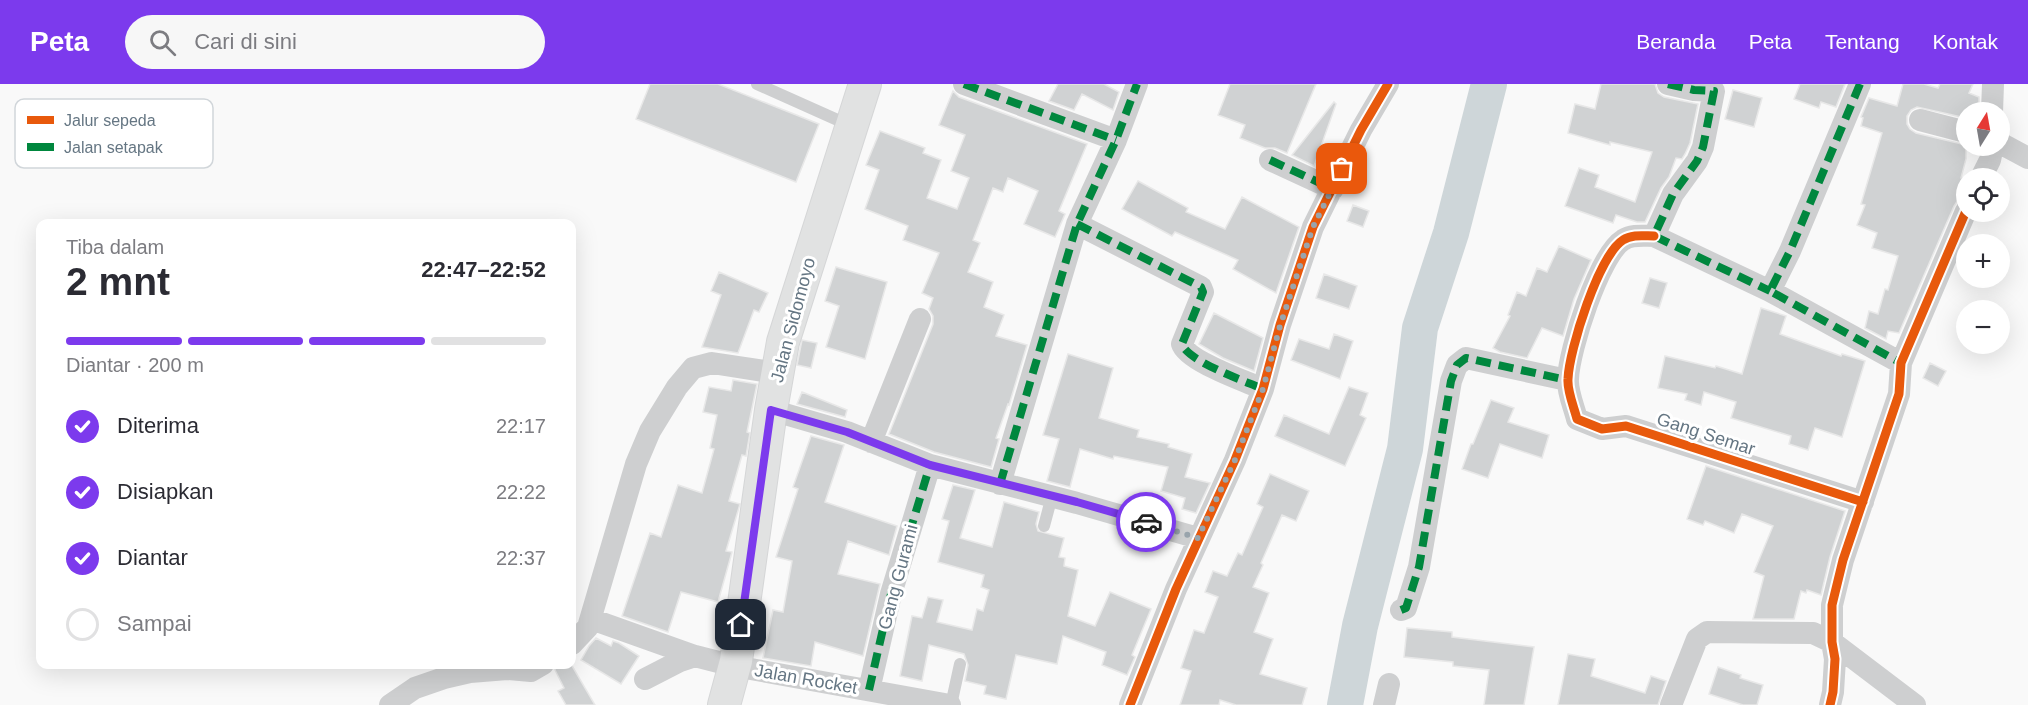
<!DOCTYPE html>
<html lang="id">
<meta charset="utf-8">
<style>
:root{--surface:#fff;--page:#f7f7f7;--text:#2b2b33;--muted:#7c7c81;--line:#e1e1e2;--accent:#7c3aed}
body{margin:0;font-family:Arial,sans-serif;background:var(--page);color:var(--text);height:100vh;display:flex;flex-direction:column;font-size:22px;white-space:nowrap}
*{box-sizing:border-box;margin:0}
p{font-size:20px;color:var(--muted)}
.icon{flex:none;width:33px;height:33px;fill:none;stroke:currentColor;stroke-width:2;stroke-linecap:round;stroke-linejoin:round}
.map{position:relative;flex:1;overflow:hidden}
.sheet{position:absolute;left:36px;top:135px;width:540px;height:450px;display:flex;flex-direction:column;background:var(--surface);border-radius:12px;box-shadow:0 6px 24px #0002}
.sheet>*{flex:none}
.needle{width:39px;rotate:11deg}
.fabs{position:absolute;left:1956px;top:18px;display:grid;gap:12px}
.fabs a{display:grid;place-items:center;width:54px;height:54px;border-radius:50%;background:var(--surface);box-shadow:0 6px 24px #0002;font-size:30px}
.pin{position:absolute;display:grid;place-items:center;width:51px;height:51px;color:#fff;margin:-26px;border-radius:12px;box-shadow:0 3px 9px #0006}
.courier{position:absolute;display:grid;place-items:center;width:60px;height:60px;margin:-30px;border:4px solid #7c3aed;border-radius:50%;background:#fff;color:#222;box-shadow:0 2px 8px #0007}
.overview em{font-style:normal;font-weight:700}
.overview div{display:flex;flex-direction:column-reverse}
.overview{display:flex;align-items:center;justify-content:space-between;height:102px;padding:0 30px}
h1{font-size:39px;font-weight:700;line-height:45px}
.bar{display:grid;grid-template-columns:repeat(4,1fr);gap:9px 6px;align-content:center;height:72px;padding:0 30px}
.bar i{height:8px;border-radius:4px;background:var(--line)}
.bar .selected{background:var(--accent)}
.bar p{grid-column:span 4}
ol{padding:0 30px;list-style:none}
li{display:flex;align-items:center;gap:18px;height:66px}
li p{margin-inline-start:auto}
li .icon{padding:6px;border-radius:50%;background:var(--accent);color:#fff;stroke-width:4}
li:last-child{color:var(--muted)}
li i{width:33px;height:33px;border:3px solid var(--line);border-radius:50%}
header{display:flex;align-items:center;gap:36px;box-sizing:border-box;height:84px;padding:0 30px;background:var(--accent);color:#fff}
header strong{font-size:28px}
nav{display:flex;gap:33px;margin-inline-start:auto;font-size:21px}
.search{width:420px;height:54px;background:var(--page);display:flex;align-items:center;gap:15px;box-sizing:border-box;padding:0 21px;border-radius:33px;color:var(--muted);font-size:22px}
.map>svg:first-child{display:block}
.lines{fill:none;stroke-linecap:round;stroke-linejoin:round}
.river{stroke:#ced6d9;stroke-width:36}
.building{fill:#d0d2d3;stroke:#e8e8e8;stroke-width:1.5}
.secondary-casing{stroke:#d5d6d7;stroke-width:34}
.lane{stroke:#cecfd0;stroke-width:12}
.street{stroke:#cecfd0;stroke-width:22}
.secondary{stroke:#e1e2e2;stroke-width:32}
.quiet{stroke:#00873e;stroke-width:8;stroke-dasharray:15 8;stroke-linecap:butt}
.cycleway-casing{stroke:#fff;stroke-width:13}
.cycleway{stroke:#e8590c;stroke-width:9}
.done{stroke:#99a4ac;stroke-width:6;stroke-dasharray:0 10.8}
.route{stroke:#7c3aed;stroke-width:8}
.labels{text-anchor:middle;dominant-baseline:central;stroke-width:6;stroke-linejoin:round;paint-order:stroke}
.street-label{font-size:18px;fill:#657683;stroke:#fff}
.key{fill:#fff;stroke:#d1d6da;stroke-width:1.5}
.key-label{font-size:16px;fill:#657683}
</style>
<header>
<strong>Peta</strong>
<div class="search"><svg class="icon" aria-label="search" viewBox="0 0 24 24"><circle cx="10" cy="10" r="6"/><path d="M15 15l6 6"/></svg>Cari di sini</div>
<nav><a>Beranda</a><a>Peta</a><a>Tentang</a><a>Kontak</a></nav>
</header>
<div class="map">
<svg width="2028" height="621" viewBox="0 0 2028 621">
<rect width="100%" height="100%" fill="#f9f9f9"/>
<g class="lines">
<path class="river" d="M1345,621L1360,542L1405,365L1420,244L1451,149L1489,0"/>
</g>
<path class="building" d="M650,0H718L819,40L796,98L636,35Z
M1058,0H1104L1119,8L1113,26L1082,10L1074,26L1049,17Z
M1230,0H1316L1287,69L1275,64H1265L1240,54L1245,41L1218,31Z
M1601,0H1655L1658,9L1664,13L1698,20L1690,59L1685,70L1682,75L1676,74L1669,93L1661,104L1645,138H1637L1616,131L1613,139L1565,122L1579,84L1599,91L1595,103L1635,118L1652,68L1610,58V61L1568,49L1575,20L1595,25Z
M1800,0H1845L1836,23L1821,18L1819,24L1794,15Z
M1903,0H1924L1938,4L1940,0H1973L1969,9L1979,13V28H1966V34L1917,23L1911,26L1907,32V40L1910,45L1916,49L1966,61V75L1961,94L1966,95L1961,111L1966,114L1958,116L1954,122L1899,249L1888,247L1886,255L1865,244L1869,227L1878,230L1885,205L1888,206L1898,172L1872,164L1877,149L1857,141L1865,121L1861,120L1882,49L1861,42L1863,34L1861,33L1869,14L1897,22Z
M1733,6L1762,14L1754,43L1725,35Z
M953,7L959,13L1087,60L1059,127L1065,130L1055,153L1024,140L1038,107L1008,94L1003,108L993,104L973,156L980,159L968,188L993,198L984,223L1004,231L996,252L1027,261L1009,321L1008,320L996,354L999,355L991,383L934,368L889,350L933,240V232L929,225L933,214L922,209L939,169L903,156L908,142L865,125L879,86L866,81L880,47L925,64L923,69L941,76L927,114L957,125L969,94L951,87L965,51L939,41Z
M1334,18L1336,20L1314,82L1292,71Z
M1138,97L1188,124L1186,128L1225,145L1242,113L1299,143L1276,209L1233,185L1238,176L1175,148L1172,152L1122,125Z
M1353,121L1369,127L1363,143L1347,137Z
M1559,162L1591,176L1574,215L1563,252L1542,244L1527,274L1500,268L1493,264L1510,232L1508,231L1517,208L1526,212L1537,184L1547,188Z
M836,183L887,198L865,275L826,263L839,222L825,217Z
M719,188L768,209L759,228L754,226L738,269L702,263L721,211L711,207Z
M1324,190L1357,202L1349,225L1316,214Z
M1650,194L1667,199L1659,224L1642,219Z
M1761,224L1786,232L1780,250L1841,272L1842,270L1865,277L1842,353L1815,344L1808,366L1789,360L1791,352L1731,334L1736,318L1704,308L1701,321L1685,316L1687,310L1658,304L1665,272L1715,284L1716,282L1742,290Z
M1214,229L1263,254L1254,287L1223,274L1199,260Z
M1334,250L1353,257L1340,295L1291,276L1299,255L1329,265Z
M802,256L817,259L811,284L797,281Z
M1068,270L1113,284L1099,334L1139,346L1137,353L1169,360L1168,363L1192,370L1185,393L1210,399L1196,429L1182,425L1185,414L1161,407L1168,383L1114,372L1113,375L1080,365L1070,403L1047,397L1059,355L1043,351Z
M1930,279L1946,287L1938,302L1923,294Z
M733,296L757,300L747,348L750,349L746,372L742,371L729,417L740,420L726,467L732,468L718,518L681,508L668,548L622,532L650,449L661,453L678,401L702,409L714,365L710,364L717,331L703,328L709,303L731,307Z
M1349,303L1368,309L1360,331L1366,334L1345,382L1275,352L1284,331L1329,350Z
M802,308L847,326L845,333L797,320Z
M1491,316L1514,324L1508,338L1549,351L1542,374L1500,360L1488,394L1462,385L1471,360H1473Z
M811,352L844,361L825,418L897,442L889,471L848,457L838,490L880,500L863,572L815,558L811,582L763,574L773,526L783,528L792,477L776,473L798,405L793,403Z
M1706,382L1845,427L1830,473L1821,511L1807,506L1806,509L1801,507L1794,535H1753L1764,492L1754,488L1773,442L1742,430L1734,449L1705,437L1703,441L1687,435Z
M1270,390L1309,407L1296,437L1282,431L1261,479L1263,481L1253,503L1269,509L1254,548L1273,555L1260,590L1307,604L1302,621H1236L1220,616L1219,621H1180L1191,587L1181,584L1194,546L1204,549L1218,513L1205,508L1213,487L1227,492L1238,469L1242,471L1263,423L1257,420Z
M953,401L975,406L960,454L992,463L1004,418L1039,428L1036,440L1038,447L1064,454L1059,473L1065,474L1064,482L1078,486L1068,532L1095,542L1110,508L1151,525L1132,571L1135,573L1127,591L1102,581L1106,568L1063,552L1057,580L1016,571L1006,615L984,610L986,602L965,597L968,581L964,570L929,561L922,597L900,592L912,532L922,534L928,513L943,516L937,538L972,546L977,525L983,527L989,506L981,503L984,491L938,478L949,437L942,435Z
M1407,544L1452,548V553L1534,563L1524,621H1484L1489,586L1453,582V578L1404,573Z
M596,554L611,562L613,557L619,559L639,572L621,600L581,576L589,562Z
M1568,570L1595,575L1591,592L1645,609L1651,592L1666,597L1658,621H1558Z
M556,580H571L595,621H566L558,607L564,604L555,586Z
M1718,583L1741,591L1740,594L1763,601L1757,621H1743L1709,610Z"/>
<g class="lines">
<g class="secondary-casing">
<path id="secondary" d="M724,621L736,577L771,326L783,258L865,0"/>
</g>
<path class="lane" d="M757,0L851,42
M1044,442L1052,412
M951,621L960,580"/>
<path class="street" d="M964,0L1116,56
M1668,0L1694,6L1714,7L1703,63L1697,77L1673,110L1654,152L1770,207
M1860,0L1790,167L1770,207L1901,279
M1992,28L1993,0
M1920,36L1966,48
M2000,59L2028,74
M1270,76L1333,105
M1981,94L1990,76L1993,62
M1077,140L1201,203L1203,208L1182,260C1187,277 1245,297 1263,305
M1654,152C1644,152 1632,150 1623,156C1599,171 1569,266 1568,295C1567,307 1574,323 1577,335L1602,345L1626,342L1863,418
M771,326L847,348L930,381L1077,419L1198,454
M871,358L920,235
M1000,400L1077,140L1116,56L1137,0
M1401,526L1406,524L1419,483L1451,297L1457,281L1466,274L1567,296
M591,535L695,572
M572,560L588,543L636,380L650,347L677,303L693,284L712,279L777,289
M645,595L680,577L695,572L734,582L950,621
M869,606L891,510L930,381
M390,621L415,604L444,594L470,588L507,585L531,587L543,580
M1130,621L1176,505L1235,376L1263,305L1280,241L1313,143L1361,46L1388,0
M1384,621L1389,600
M1671,621L1697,555L1707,548L1813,549L1832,558L1915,621
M1830,621L1833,608L1835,575L1832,558V521L1843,476L1899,310L1901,279L1966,127"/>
<use href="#secondary" class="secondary"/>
<path class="quiet" d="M964,0L1116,56
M1668,0L1694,6L1714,7L1703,63L1697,77L1673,110L1654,152L1770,207
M1860,0L1790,167L1770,207L1901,279
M1270,76L1333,105
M1077,140L1201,203L1203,208L1182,260C1187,277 1245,297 1263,305
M1000,400L1077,140L1116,56L1137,0
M1401,526L1406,524L1419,483L1451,297L1457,281L1466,274L1567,296
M869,606L891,510L930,381"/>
<g class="cycleway-casing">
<path id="cycleway" d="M1654,152C1644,152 1632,150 1623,156C1599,171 1569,266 1568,295C1567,307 1574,323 1577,335L1602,345L1626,342L1863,418
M1130,621L1176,505L1235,376L1263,305L1280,241L1313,143L1361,46L1388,0
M1830,621L1833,608L1835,575L1832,558V521L1843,476L1899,310L1901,279L1966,127"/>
</g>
<use href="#cycleway" class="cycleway"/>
</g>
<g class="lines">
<path class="done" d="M1146,438L1198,454L1235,376L1263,305L1280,242L1313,143L1342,85"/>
<path class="route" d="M741,541L771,326L847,348L930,381L1077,418L1146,438"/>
</g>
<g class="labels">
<g class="street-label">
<text transform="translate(793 236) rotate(-75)">Jalan Sidomoyo</text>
<text transform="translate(1706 350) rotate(18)">Gang Semar</text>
<text transform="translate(898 493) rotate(-75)">Gang Gurami</text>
<text transform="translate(806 595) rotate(10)">Jalan Rocket</text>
</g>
</g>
<rect x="15" y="15" width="198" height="69" rx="9" class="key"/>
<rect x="27" y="32" width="27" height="8" fill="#e8590c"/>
<rect x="27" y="59" width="27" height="8" fill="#00873e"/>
<g class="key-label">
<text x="64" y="42">Jalur sepeda</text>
<text x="64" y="69">Jalan setapak</text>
</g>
</svg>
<div class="fabs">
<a><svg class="needle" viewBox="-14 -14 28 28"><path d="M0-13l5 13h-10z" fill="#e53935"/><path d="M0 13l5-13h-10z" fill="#7c7c81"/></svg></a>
<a><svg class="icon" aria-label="locate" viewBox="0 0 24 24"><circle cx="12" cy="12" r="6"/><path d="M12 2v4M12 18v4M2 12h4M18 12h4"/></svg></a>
<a>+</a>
<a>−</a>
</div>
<div class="pin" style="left:1342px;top:85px;background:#ea580c"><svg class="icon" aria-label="bag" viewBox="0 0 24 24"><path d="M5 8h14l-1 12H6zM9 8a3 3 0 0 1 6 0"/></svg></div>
<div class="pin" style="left:741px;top:541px;background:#1f2937"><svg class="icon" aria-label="home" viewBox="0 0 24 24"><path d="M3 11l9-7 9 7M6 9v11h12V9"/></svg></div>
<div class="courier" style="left:1146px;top:438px"><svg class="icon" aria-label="car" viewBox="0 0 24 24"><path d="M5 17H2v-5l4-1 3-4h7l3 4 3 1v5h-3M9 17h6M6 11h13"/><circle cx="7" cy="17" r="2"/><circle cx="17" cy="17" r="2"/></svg></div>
<section class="sheet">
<div class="overview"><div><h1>2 mnt</h1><p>Tiba dalam</p></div><em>22:47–22:52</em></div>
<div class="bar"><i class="selected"></i><i class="selected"></i><i class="selected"></i><i></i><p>Diantar · 200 m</p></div>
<ol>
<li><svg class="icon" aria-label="check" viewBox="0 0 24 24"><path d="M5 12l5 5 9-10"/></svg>Diterima<p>22:17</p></li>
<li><svg class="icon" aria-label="check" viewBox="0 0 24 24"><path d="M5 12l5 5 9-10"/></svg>Disiapkan<p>22:22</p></li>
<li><svg class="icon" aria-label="check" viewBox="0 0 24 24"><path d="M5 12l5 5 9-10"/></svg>Diantar<p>22:37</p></li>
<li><i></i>Sampai</li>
</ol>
</section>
</div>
